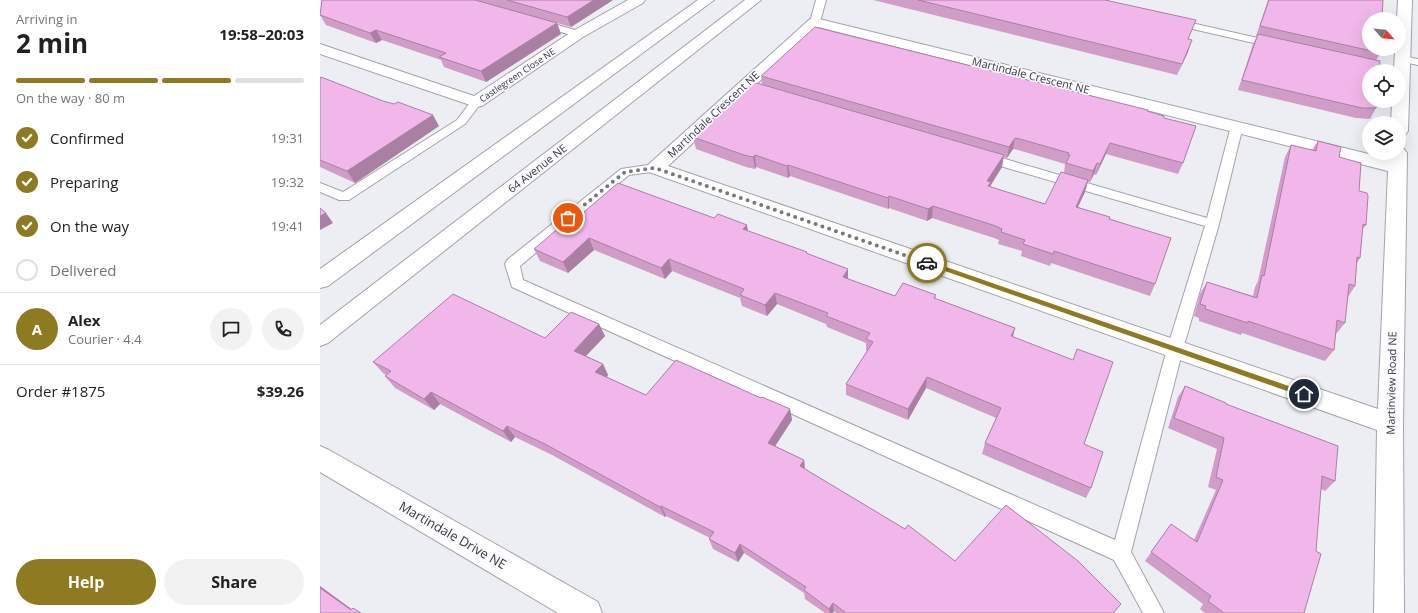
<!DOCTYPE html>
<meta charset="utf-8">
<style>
:root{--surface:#fff;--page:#f2f2f2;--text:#202124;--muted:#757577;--line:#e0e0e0;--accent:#8e7a20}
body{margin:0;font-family:"Open Sans",sans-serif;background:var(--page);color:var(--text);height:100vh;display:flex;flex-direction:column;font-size:15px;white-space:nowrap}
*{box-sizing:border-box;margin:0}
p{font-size:13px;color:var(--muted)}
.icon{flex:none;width:22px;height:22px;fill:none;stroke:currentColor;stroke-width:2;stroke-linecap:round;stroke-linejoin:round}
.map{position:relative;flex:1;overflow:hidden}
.drawer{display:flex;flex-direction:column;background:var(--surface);width:320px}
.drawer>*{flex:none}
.needle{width:26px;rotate:117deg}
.controls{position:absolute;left:1042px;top:12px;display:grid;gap:8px}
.controls a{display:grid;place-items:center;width:44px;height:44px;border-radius:50%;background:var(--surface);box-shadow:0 4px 16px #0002;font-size:20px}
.pin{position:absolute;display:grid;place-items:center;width:34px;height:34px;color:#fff;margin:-17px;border:2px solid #fff;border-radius:50%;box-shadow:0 1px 4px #0007}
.courier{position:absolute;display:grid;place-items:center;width:40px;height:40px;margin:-20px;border:3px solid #8e7a20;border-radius:50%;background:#fff;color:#222;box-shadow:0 1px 5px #0007}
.summary em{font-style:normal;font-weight:700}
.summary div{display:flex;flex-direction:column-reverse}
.summary{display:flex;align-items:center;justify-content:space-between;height:68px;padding:0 16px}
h1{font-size:26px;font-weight:700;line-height:30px}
.bar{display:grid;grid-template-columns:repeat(4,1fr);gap:6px 4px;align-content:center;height:48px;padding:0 16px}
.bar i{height:5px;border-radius:3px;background:var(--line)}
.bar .selected{background:var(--accent)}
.bar p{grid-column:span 4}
.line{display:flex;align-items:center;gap:10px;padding:0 16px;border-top:1px solid var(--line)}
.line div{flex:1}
.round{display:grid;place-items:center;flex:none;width:42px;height:42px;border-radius:21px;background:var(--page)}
ol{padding:0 16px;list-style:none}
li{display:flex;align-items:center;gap:12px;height:44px}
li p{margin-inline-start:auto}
li .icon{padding:4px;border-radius:50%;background:var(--accent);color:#fff;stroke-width:4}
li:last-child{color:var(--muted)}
li i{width:22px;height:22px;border:2px solid var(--line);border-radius:50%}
.primary-button{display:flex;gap:8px;margin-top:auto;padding:8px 16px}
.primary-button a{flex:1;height:46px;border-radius:24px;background:var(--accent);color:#fff;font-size:16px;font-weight:700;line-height:46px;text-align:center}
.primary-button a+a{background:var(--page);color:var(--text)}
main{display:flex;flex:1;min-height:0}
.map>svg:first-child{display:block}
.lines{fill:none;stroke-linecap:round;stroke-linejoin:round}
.lane-casing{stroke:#a3a3a9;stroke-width:2}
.street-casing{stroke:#a3a3a9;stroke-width:2}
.secondary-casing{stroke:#a3a3a9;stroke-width:2}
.lane{fill:#fff;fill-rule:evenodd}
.street{fill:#fff;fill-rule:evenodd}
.secondary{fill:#fff;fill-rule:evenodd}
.wall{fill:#d09dc9;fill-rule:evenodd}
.shaded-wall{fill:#a980a4}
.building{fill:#f2b7ea;stroke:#a980a4}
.route{fill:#8e7a20}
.done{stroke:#77787b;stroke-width:4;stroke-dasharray:0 7.2}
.labels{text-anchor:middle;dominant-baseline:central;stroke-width:3.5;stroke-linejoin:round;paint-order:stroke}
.far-street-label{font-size:9px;fill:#37383a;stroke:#fbfbff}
.street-label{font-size:11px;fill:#37383a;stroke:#fbfbff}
.near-street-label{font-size:13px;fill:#37383a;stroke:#fbfbff}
</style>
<main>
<section class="drawer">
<div class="summary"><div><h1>2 min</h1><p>Arriving in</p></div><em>19:58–20:03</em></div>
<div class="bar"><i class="selected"></i><i class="selected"></i><i class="selected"></i><i></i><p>On the way · 80 m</p></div>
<ol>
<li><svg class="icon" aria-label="check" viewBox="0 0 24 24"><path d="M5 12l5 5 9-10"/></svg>Confirmed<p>19:31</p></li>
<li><svg class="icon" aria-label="check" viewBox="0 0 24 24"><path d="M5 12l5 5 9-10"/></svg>Preparing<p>19:32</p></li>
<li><svg class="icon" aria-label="check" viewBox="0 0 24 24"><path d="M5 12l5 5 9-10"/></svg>On the way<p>19:41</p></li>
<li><i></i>Delivered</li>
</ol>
<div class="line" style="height:72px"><b class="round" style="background:var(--accent);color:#fff">A</b><div><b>Alex</b><p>Courier · 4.4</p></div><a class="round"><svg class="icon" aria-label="chat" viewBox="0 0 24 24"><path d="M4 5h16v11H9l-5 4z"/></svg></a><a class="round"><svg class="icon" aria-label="phone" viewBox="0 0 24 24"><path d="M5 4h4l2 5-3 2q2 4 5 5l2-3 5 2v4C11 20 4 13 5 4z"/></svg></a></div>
<div class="line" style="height:52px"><div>Order #1875</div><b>$39.26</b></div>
<div class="primary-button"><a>Help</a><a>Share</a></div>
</section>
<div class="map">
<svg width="1098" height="613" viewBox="0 0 1098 613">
<rect width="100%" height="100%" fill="#edeef4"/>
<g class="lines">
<g class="lane-casing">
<path id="lane" d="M496,0H506L500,22L495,25L490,22Z
M854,19L955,42L960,45L955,48L851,24L849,22Z
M220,20L262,32L263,34L258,37L217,25L215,23L217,21Z
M1083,56L1098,59V65L1079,61L1078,59Z
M1039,60L1078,69L1079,71H1060L1035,65L1034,63L1035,61Z
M156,99L162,102L145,124L29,200H19L0,192V183L23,192L137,120L152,100Z
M917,122L923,126L899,224L863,349L811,552L844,613H823L794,560L192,287L185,264L187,260L301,169L335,164L339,165L341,168L339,171L309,175L200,266L203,280L795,540L847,349L885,226L660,160L658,157L664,153L668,154L887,218L911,126Z"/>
</g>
<g class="street-casing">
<path id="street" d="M308,0H325L323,3L263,37L162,106L156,107L0,54V44L154,96L253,31Z
M1078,0H1092L1088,131L1085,135L1079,136V123H1071L1072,101H1079V71H1074L1075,49H1079V19H1077Z
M495,18L1069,159V153H1079V148L1084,149L1087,153L1083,424L1084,613H1054L1057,430L329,172L326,168L329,164L490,19ZM498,27L1068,171L1058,409L348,166Z"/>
</g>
<g class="secondary-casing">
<path id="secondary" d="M378,0H394L8,286L0,288V269Z
M425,0H441L8,343L0,346V325Z
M0,446L9,450L278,602L282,613H238L0,472Z"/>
</g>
<use href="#lane" class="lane"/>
<use href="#street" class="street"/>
<use href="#secondary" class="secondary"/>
</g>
<path class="wall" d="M2,0H293L251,27L237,23L241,34L166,82L124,67L121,60L62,40L56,43L6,25L0,15Z
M553,0H789V1L868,39V52L857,75Z
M948,0H1063L1049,19L1061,53L1056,60V108L1050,119L1036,118L918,90L933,44L937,36H936Z
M441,76L827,111L844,118L863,163L858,174L786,154L776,175L774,174L770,182H768L765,192L758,207L789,219L835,284L830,296L731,263L730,266L701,256L702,251L678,244L679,240L674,238L612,218L607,221L569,208L568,209L470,176L468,178L436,167L435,169L426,167L376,149L373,137L442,85ZM693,149L698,150L745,164L744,173L725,204L670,187L682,167L683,157L687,158Z
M0,78L119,126L35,183L0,167Z
M998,141L1019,157L1039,191L1046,225L1043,229L1040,258L1037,263L1035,286L1028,297L1025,323L1016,334L1014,350L1005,361L922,333L921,335L879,321V318L874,316L880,294L887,282L933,296L935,287L938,281L965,157L971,145L992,150Z
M394,218L528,269V279L575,296L616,295L615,299L695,328L693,337L764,444L771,488L766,498L662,454L665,443L676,418L606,388L588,420L526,395V384L547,351L546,350V343L507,327L506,324L457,304L447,316L422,306L420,298L352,271L345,279L274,250L248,273L220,261L214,249L245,228Z
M279,324L285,336L266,356L283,364L288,375L287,377L326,395L441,398L470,409L472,420L455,446L484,460L485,469L635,561L801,604L794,613H516L514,611L513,613H505L485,599L484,593L424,553L418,562L393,549L389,539L390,538L346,516L345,517L232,455L195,437L191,442L120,404L114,410L75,388L65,376L66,375L63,373L53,362L225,338Z
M865,386L906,404L1015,481L1005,491L1001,489L984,613H885L880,609L883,604L825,561L851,524L874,540L896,490L888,487L897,449L848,428L858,397Z"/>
<path class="shaded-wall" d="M274,0H293L251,27L247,17Z
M237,23L241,34L166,82L161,71Z
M56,30L62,40L56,43L50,33Z
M872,40L868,52L857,75L862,64Z
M113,115L119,126L35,183L27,171Z
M695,138L693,149L687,158L689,147Z
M790,143L786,154L776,175L780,164Z
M435,155L436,167L435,169L433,157Z
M684,155L682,167L670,186L669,194L667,181Z
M777,163L774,174L770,182L773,171Z
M468,165L470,176L468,178L467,166Z
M768,180L765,192L752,219L756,207Z
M569,196V208L568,209V198Z
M613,206L612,218L607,221L608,209Z
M6,213L13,223L0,230V216Z
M427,225L429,236L423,229Z
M269,238L274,250L248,273L243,262Z
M734,251L731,263L730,266L733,254Z
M349,259L352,271L345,279L341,268Z
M528,269V280L523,277Z
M455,293L457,304L447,316L445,305Z
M279,324L285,336L260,362L254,351Z
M695,328L692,339L691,336Z
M283,364L288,375L281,384L275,372Z
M607,377L606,388L588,420V409Z
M111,392L120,404L114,410L104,399Z
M470,409L472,420L450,454L448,443Z
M187,426L195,437L191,442L183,431Z
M484,460L485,470L480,466Z
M341,506L346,516L345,517L340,507Z
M420,544L424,553L418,562L415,553Z
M0,586L37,613L31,610L0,588Z
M513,603L514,611L513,613H510L509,609Z"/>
<path class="building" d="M2,0H155L237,23L161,71L119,57L126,53L56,30L50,33L0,15Z
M187,0H274L247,17Z
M598,0H785L876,20L868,39L872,40L862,64Z
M949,0H1063L1062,19H1049V49H1061V53L940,26Z
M495,27L828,110L827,111L844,116V118L876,126L863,163L790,143L780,164L777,163L773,171L746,163L750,155H748L749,153L700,139L695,138L689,147L441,76Z
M938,34L1060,61L1059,71H1049V101H1057L1056,108H1042L922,80Z
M1,77L63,101L74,104L78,102L113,115L27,171L0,160V78Z
M433,82L684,155L667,181L671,182L668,186L725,204L741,172L768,180L756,207L790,217L789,219L851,238L835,284L734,251L733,254L703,244L705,240L681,232L682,229L676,226L613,206L608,209L569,196L568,198L468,165L467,166L435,155L433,157L424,155L373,137Z
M998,141L1021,147L1019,157L1041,163L1039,191L1047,193L1048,196L1046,225L1043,224L1040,258L1037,257L1035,286L1029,284L1025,323L1017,320L1014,350L928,321V323L885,309L886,306L880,304L887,282L937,298L942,275L944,276L971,145L996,151Z
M298,183L394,218L398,214L427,225L423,229L487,252L486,253L528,269L523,277L575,296L583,283L616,295L614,298L695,328L691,336L753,360L757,349L793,362L764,444L783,452L771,488L665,443L681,408L607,377L588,409L526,384L553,342L546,339L550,333L506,316L508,313L455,293L445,305L420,295L424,289L349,259L341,268L269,238L243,262L214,249L241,226L245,228Z
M0,208L6,213L0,216Z
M133,294L225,338L251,312L279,324L254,351L283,364L275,372L326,395L356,360L441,398L442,397L470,409L448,443L484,460L480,466L585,529L588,525L635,561L686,505L758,561L801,604L793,613H526L513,603L509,609L484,590L486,587L420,544L415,553L389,539L394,532L341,506L340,507L225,444L187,426L183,431L111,392L104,399L65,376L71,371L53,362Z
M865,386L906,403V404L1018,446L1015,481L1002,476L996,551L1001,554L984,613H904L888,601L891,596L831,552L851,524L877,542L903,480L896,477L904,438L854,418Z
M0,588L31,610L33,608L41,613H0Z"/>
<path class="route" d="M605,261H609L986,392L987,394L984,397L981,396L605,264Z"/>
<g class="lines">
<path class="done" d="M248,218L305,172L335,168L607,263"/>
</g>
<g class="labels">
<g class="far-street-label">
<text transform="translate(197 75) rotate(-34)">Castlegreen Close NE</text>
</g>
<g class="street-label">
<text transform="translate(711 75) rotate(14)">Martindale Crescent NE</text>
<text transform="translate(393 114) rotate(-43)">Martindale Crescent NE</text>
<text transform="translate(217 168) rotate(-38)">64 Avenue NE</text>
<text transform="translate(1071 383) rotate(-89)">Martinview Road NE</text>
</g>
<g class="near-street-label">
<text transform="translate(133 535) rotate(30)">Martindale Drive NE</text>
</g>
</g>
</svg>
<div class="controls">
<a><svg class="needle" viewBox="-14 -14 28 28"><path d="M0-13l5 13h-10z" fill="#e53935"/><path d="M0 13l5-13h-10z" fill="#757577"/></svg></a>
<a><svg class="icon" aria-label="locate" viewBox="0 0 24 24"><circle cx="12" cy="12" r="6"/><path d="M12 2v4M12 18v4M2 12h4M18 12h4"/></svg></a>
<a><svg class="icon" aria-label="layers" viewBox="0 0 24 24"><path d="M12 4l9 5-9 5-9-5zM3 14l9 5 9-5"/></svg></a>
</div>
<div class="pin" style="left:248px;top:218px;background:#ea580c"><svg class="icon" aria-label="bag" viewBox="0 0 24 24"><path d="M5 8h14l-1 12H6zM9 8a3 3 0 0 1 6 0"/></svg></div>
<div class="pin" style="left:984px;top:394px;background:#1f2937"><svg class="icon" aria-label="home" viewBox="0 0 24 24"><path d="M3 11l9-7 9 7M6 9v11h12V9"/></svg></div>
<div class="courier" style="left:607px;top:263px"><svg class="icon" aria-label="car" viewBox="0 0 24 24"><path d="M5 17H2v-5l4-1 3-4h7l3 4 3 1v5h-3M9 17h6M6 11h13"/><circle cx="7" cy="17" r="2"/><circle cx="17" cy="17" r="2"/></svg></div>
</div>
</main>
